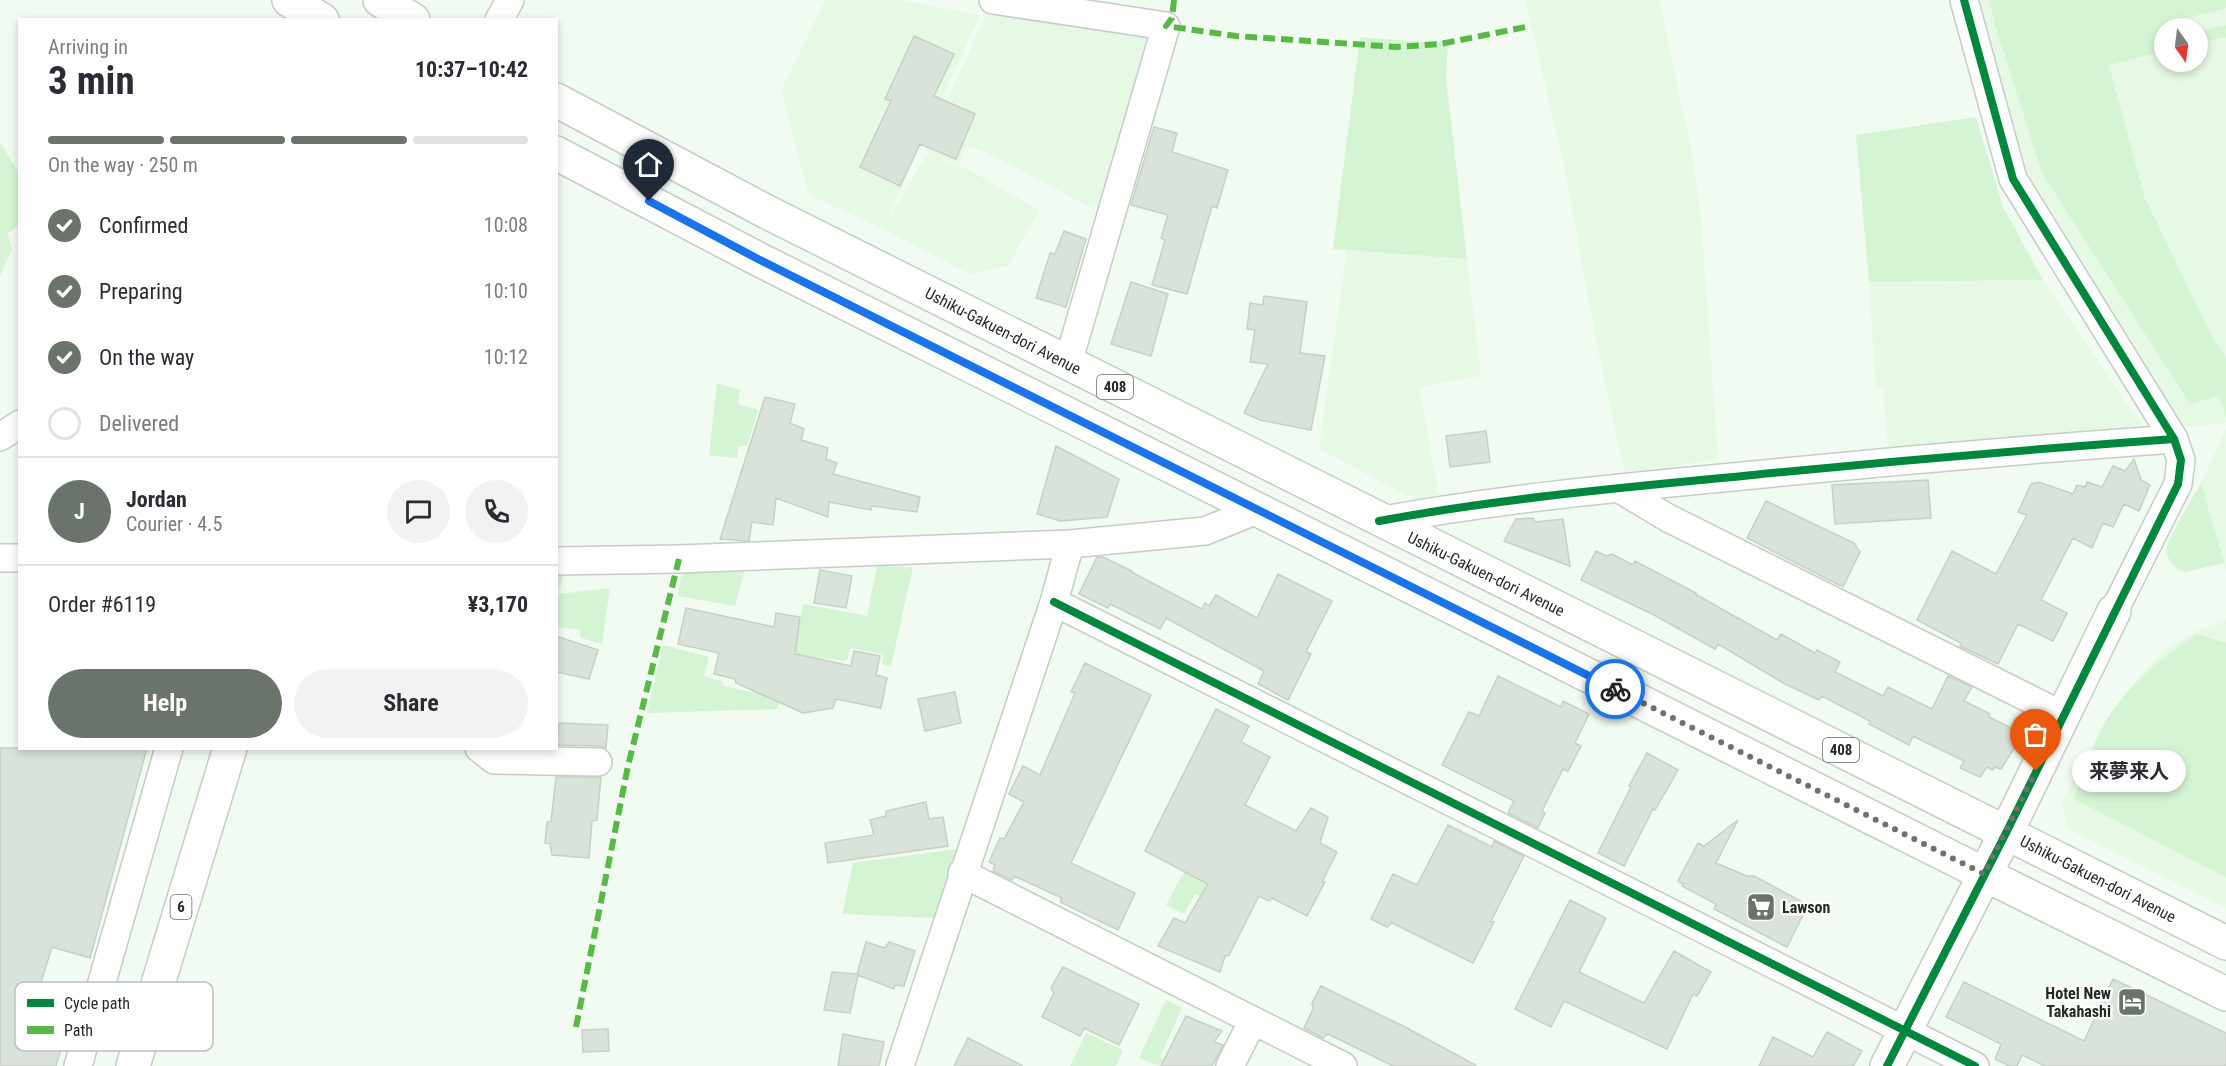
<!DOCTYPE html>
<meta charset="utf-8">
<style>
:root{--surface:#fff;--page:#f2f2f3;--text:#2b2b33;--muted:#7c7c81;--line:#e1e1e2;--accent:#6b746b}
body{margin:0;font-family:"Roboto Condensed","Noto Sans JP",sans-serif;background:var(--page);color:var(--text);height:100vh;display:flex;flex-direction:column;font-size:22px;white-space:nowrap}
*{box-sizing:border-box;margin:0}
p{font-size:20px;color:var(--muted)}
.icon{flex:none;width:33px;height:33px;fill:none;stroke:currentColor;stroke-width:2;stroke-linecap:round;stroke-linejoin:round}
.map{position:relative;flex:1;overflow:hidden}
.drawer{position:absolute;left:18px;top:18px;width:540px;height:732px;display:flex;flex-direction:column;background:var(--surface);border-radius:0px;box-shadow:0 3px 9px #0003}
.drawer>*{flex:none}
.needle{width:39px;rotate:166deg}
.controls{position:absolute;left:2154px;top:18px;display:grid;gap:12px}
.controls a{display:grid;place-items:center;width:54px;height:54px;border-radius:50%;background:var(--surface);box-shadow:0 3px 9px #0003;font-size:30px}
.pin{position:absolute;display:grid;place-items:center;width:51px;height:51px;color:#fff;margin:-62px -26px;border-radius:50% 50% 50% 0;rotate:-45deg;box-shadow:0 0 6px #0007}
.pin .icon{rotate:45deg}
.courier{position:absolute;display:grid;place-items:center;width:60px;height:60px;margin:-30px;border:4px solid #1a73e8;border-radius:50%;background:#fff;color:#222;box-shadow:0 2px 8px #0007}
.bubble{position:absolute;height:42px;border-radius:21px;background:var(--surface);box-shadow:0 3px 9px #0003;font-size:20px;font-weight:700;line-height:42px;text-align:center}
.overview em{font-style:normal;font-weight:700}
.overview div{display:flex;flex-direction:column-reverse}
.overview{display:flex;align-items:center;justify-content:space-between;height:102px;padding:0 30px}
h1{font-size:39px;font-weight:700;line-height:45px}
.bar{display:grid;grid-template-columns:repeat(4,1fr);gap:9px 6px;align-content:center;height:72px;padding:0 30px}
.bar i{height:8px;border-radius:4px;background:var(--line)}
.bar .on{background:var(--accent)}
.bar p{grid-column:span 4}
.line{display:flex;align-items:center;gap:15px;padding:0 30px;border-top:2px solid var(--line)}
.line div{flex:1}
.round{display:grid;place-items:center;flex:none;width:63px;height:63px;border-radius:32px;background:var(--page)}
ol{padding:0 30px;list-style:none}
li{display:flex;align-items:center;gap:18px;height:66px}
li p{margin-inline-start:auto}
li .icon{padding:6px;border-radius:50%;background:var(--accent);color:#fff;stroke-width:4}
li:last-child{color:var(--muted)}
li i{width:33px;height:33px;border:3px solid var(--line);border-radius:50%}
.primary-button{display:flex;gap:12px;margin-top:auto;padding:12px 30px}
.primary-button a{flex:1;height:69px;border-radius:36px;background:var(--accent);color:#fff;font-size:24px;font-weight:700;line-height:69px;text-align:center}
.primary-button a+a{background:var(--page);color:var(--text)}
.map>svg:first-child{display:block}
.built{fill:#e5f9e4;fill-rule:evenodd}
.green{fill:#d4f4d4}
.building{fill:#dae3da;stroke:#c7d0c7;stroke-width:1.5}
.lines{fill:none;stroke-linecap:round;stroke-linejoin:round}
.minor-casing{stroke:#c5cdc5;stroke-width:30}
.tertiary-casing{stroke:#c5cdc5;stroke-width:36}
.trunk-casing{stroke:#c5cdc5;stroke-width:36}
.minor{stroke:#fdfefd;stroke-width:27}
.tertiary{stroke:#fdfefd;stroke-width:33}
.trunk{stroke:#fdfefd;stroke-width:33}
.quiet{stroke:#58b947;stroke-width:6;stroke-dasharray:12 6;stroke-linecap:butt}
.cycleway-casing{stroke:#fff;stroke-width:11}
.cycleway{stroke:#00873e;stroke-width:8}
.done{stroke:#6b746b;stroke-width:6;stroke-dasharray:0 10.8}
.route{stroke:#1a73e8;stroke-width:8}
.labels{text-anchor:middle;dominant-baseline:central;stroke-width:5;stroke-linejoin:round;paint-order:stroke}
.shield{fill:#fff;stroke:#656b65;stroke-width:1.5}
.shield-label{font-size:15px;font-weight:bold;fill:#232c23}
.street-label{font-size:16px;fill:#232c23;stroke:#fff}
.poi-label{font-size:16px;font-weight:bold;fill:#232c23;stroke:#fff;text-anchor:start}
.key{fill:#fff;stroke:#bdc0bd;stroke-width:1.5}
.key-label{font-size:16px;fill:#232c23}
</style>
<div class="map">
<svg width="2226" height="1066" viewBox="0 0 2226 1066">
<rect width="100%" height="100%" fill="#f1fbf1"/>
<path class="built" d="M825,0H901L980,15L886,222L928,153L969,170L1039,210L1008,266L969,274L883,229L809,195L781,91Z
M1525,0H1659L1692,154L1701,218L1718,459L1625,474L1596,341L1564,164Z
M1978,0H2226V423L2184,427L2024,175ZM2164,28H2198V62H2164Z
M986,15L1047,19L1147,31L1155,43L1106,201L1091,208L994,156L967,145L959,163L924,151Z
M1347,250L1467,259L1481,376L1419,387L1439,496L1414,499L1319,449Z
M2043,280L2142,426L2069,434L1888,449L1883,388L1876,389L1869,282Z
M2226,429V572L2201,483Z
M2226,619V908L2068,829L2061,803L2106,722L2136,681L2164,650L2197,631Z"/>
<path class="green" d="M1989,0H2226V8L2181,19L2183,28H2164V51L2109,65L2145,199L2213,338L2226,358V417L2219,396L2190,404L2042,173L1995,25Z
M2226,25V37L2198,44V32Z
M1360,37L1423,42L1448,41L1446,79L1467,259L1333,249Z
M1976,117L2003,207L2043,280L1869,282L1856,135Z
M0,142L19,173V225L8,233L12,249L0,276Z
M717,383L740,390L738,404L758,410L747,446H739L737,458L709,455Z
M2201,483L2224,563L2185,572C2175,570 2165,559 2167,548C2169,536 2194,496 2201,483Z
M877,566L913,567L891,666L882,665L883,654L850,648L847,661L809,657L802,689H788L803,604L867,616Z
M682,568L744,572L735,606L678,596Z
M557,571H565L558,594L610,588L602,644L581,638L579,629L557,627Z
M2197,634L2226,643V877L2074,799C2084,774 2093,743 2106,721C2129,684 2161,658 2197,634Z
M663,645L709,657L704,676L722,681L723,686L781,698L777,709L647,713Z
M1222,801L1249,815L1203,898L1195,894L1184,914L1166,905Z
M957,849L934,918L842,914L853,863Z
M1166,1000L1182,1008L1160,1057L1164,1059L1160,1066L1139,1058Z
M1086,1033L1123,1050L1116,1066H1070Z"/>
<path class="building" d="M914,36L954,54L934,96L975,114L956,159L920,144L900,186L860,167L891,101L885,99Z
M1154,127L1177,133L1172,152L1228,170L1217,208L1212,206L1187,294L1152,285L1165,240L1161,238L1168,215L1131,205Z
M1064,231L1086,239L1066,307L1036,298L1050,253L1055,254Z
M1131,282L1168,294L1151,356L1111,344Z
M1264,296L1307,302L1300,353L1325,356L1311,430L1260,420L1244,413L1268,364L1250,362L1255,330L1247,329L1250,303L1263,305Z
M765,397L795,404L790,423L804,429L801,440L828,448L826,459L837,463L833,474L920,497L917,512L872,506L871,510L829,502L828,517L776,498L773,525L752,522L749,541L720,539Z
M1486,431L1490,462L1450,467L1446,436Z
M1056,446L1119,479L1107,517L1061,521L1037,514Z
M2134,459L2141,480L2150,485L2139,511L2124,504L2113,527L2103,523L2092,548L2073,538L2041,600L2067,613L2053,641L2018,624L1998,664L1962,647L1960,646L1961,643L1917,620L1952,551L1996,574L2027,515L2018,512L2031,484L2039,482L2073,494L2077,485L2085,487L2087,482L2102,487L2113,466L2125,471Z
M1928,480L1931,518L1835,524L1832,485Z
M1766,501L1854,543L1860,552L1843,587L1747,538Z
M1533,518L1535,522L1563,519L1570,566L1504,541L1516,519Z
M1596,551L1606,556L1612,554L1633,565L1635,561L1696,593L1695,594L1777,640L1781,634L1815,653L1817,650L1840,662L1835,672L1883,696L1888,687L1932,709L1948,676L1972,687L1964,701L1990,714L1989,717L2023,734L2001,769L1995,767L1993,770L1987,767L1980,777L1960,768L1964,761L1913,736L1909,745L1869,724L1870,721L1822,696L1819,700L1785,684L1718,644L1715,649L1654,615L1581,580Z
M1097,557H1103L1132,571L1131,572L1202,609L1205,603L1209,606L1216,595L1257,618L1278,574L1332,601L1306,652L1311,654L1288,700L1258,684L1264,671L1166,618L1160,629L1110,604L1108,608L1079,594Z
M820,570L852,576L846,608L814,603Z
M686,608L774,627L776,613L800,617L795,654L851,666L854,651L880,656L876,675L887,678L881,708L836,699L833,708L803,713L736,683L735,679L714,674L719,653L678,644Z
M556,636L598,650L589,679L556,672Z
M1085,663L1151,695L1071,863L1135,893L1118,930L1060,902L1062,898L1014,876L1012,880L993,871L995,865L989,862L1000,838L1004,839L1024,802L1009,794L1023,766L1040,775L1075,693L1071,692Z
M1498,676L1561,707L1563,701L1589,714L1575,743L1581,746L1568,771L1563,769L1542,811L1545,813L1538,828L1508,813L1514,801L1442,765L1469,712L1479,716Z
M955,692L961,723L925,731L918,699Z
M1216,709L1249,726L1241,742L1270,757L1245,805L1296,831L1311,808L1328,817L1320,843L1337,852L1322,882H1325L1307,916L1272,898L1269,901L1259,896L1229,955L1225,956L1220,972L1158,946L1174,918L1185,923L1208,884L1145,851Z
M559,723L608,725L606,748L598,746L556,745Z
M0,748H147L90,958L52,947L34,1005L71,1015L56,1066H0Z
M1647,753L1678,770L1655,810L1653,809L1624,866L1598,853L1631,787L1629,786Z
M556,777H601L597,820L592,821L589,858L552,855L550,844L545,843L547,822L551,821Z
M926,802L929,819L943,817L948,846L828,863L825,843L874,835L870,820L886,816V811Z
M1738,820L1716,863L1747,876H1754L1808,905L1787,947L1714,909L1716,904L1682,886L1683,884L1678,881L1698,843L1704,846Z
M1448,825L1492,847L1494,841L1524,856L1491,921L1494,922L1473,963L1392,923L1387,927L1371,919L1393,874L1417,885Z
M1570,900L1606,918L1579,972L1644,1003L1674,951L1711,972L1697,996L1693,994L1667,1049L1564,1001L1551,1027L1515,1009Z
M866,942L885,948L889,942L915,951L904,986L895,985L894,989L858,975L850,1013L824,1010L832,972L857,974Z
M1063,967L1139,1004L1119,1045L1084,1028L1080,1036L1042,1017L1054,993L1051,988Z
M2113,979L2226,1033V1066H2045L2022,1055L2017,1066H2010L1995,1059L2001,1044L1946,1017L1964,982L2084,1041Z
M1321,986L1407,1028L1477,1066H1393L1328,1034L1323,1038L1304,1028L1313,1009L1312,1003Z
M1186,1016L1222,1031L1214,1042L1223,1045L1212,1066H1161Z
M608,1029L609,1051L583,1052L582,1030Z
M1827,1032L1862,1051L1853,1066H1759L1773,1037L1813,1057Z
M843,1034L884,1042L879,1066H838Z
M968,1038L1023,1066H954Z"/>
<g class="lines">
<g class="minor-casing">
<path id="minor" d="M993,0L1166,26L1068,363
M1964,0L2013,179L2174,439L2181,460L2178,484L2114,611
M499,20L510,0
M0,437L20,424
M1618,488L1668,518L2062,715
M1379,521C1503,498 1628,487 1753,475C1893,461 2034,449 2174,439
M0,558H20
M556,561L679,559L1070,544L1205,531L1257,510
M1054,602L1975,1066
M479,748L494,760L598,762
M962,873L1343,1066
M78,1066L169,748
M900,1066L1054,602L1070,544
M1230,1066L1252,1022"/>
</g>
<g class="tertiary-casing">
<path id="tertiary" d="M1887,1066L2006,833L2114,611"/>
</g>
<g class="trunk-casing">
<path id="trunk" d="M289,0L322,20
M380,0L413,20
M556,100L767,212L2226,943
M556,153L758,259L1984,874L2226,994
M133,1066L230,748"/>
</g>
<use href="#minor" class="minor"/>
<use href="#tertiary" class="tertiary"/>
<use href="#trunk" class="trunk"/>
<path class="quiet" d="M1174,0L1172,18L1166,26L1236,36L1396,47L1440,44L1531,26
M576,1027L628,766L679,559"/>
<g class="cycleway-casing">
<path id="cycleway" d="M1379,521C1503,498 1628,487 1753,475C1893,461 2034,449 2174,439
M1054,602L1975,1066
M1887,1066L2006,833L2178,484L2181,460L2174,439L2013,179L1964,0"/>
</g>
<use href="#cycleway" class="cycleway"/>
</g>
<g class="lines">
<path class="done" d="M1615,689L1984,874L2036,771"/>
<path class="route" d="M649,201L758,259L1615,689"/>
</g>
<defs>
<g id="supermarket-square" transform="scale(1.5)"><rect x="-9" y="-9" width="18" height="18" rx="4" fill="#6b746b" stroke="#fff"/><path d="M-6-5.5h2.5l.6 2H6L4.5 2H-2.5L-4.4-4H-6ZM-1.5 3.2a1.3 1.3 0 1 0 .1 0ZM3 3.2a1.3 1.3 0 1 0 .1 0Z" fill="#fff"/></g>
<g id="hotel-square" transform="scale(1.5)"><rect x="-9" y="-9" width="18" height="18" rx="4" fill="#6b746b" stroke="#fff"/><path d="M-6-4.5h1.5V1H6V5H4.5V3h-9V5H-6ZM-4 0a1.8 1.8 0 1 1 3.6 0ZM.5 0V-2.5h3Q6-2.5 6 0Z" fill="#fff"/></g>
</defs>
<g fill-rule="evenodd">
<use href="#supermarket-square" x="1761" y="907"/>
<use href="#hotel-square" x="2132" y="1002"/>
</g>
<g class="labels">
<g class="shield">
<rect x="1097" y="375" width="36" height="24" rx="4.5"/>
<rect x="1823" y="738" width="36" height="24" rx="4.5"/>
<rect x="170.5" y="895" width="21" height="24" rx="4.5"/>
</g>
<g class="shield-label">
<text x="1115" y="387">408</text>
<text x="1841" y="750">408</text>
<text x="181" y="907">6</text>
</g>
<g class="street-label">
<text transform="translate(1003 331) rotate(27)">Ushiku-Gakuen-dori Avenue</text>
<text transform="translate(1486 574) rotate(26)">Ushiku-Gakuen-dori Avenue</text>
<text transform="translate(2098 879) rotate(27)">Ushiku-Gakuen-dori Avenue</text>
</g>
<g class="poi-label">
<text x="1782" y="907">Lawson</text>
<text x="2111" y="993" text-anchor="end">Hotel New<tspan x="2111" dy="18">Takahashi</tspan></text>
</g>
</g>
<rect x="15" y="982" width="198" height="69" rx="9" class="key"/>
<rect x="27" y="999" width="27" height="8" fill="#00873e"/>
<rect x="27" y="1026" width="27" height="8" fill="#58b947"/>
<g class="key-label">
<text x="64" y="1009">Cycle path</text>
<text x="64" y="1036">Path</text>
</g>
</svg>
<div class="controls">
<a><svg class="needle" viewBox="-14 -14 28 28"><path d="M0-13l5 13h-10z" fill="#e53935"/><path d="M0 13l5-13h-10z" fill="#7c7c81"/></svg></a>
</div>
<div class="pin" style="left:2036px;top:771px;background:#ea580c"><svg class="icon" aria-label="bag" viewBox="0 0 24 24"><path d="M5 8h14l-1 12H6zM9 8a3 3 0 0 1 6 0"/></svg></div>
<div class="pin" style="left:649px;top:201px;background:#1f2937"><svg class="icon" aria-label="home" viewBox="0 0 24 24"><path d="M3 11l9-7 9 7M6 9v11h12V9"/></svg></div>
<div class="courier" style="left:1615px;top:689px"><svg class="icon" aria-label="bike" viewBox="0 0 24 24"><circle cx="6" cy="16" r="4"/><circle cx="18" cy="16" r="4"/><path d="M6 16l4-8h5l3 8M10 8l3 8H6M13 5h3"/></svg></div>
<div class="bubble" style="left:2072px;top:750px;width:114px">来夢来人</div>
<section class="drawer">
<div class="overview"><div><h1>3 min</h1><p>Arriving in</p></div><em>10:37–10:42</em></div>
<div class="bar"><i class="on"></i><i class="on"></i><i class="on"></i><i></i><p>On the way · 250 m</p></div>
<ol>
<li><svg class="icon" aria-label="check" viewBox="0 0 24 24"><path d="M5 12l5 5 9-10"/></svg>Confirmed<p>10:08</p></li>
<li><svg class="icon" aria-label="check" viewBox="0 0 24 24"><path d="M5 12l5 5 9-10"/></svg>Preparing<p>10:10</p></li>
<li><svg class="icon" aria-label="check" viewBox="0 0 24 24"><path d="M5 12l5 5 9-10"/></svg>On the way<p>10:12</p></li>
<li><i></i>Delivered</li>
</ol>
<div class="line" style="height:108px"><b class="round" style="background:var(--accent);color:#fff">J</b><div><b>Jordan</b><p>Courier · 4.5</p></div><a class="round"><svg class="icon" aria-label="chat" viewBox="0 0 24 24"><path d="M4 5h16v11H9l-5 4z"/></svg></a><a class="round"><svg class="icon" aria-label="phone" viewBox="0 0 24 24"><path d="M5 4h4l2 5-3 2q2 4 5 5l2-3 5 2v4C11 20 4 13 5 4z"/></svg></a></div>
<div class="line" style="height:78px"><div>Order #6119</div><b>¥3,170</b></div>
<div class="primary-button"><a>Help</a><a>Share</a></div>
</section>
</div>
